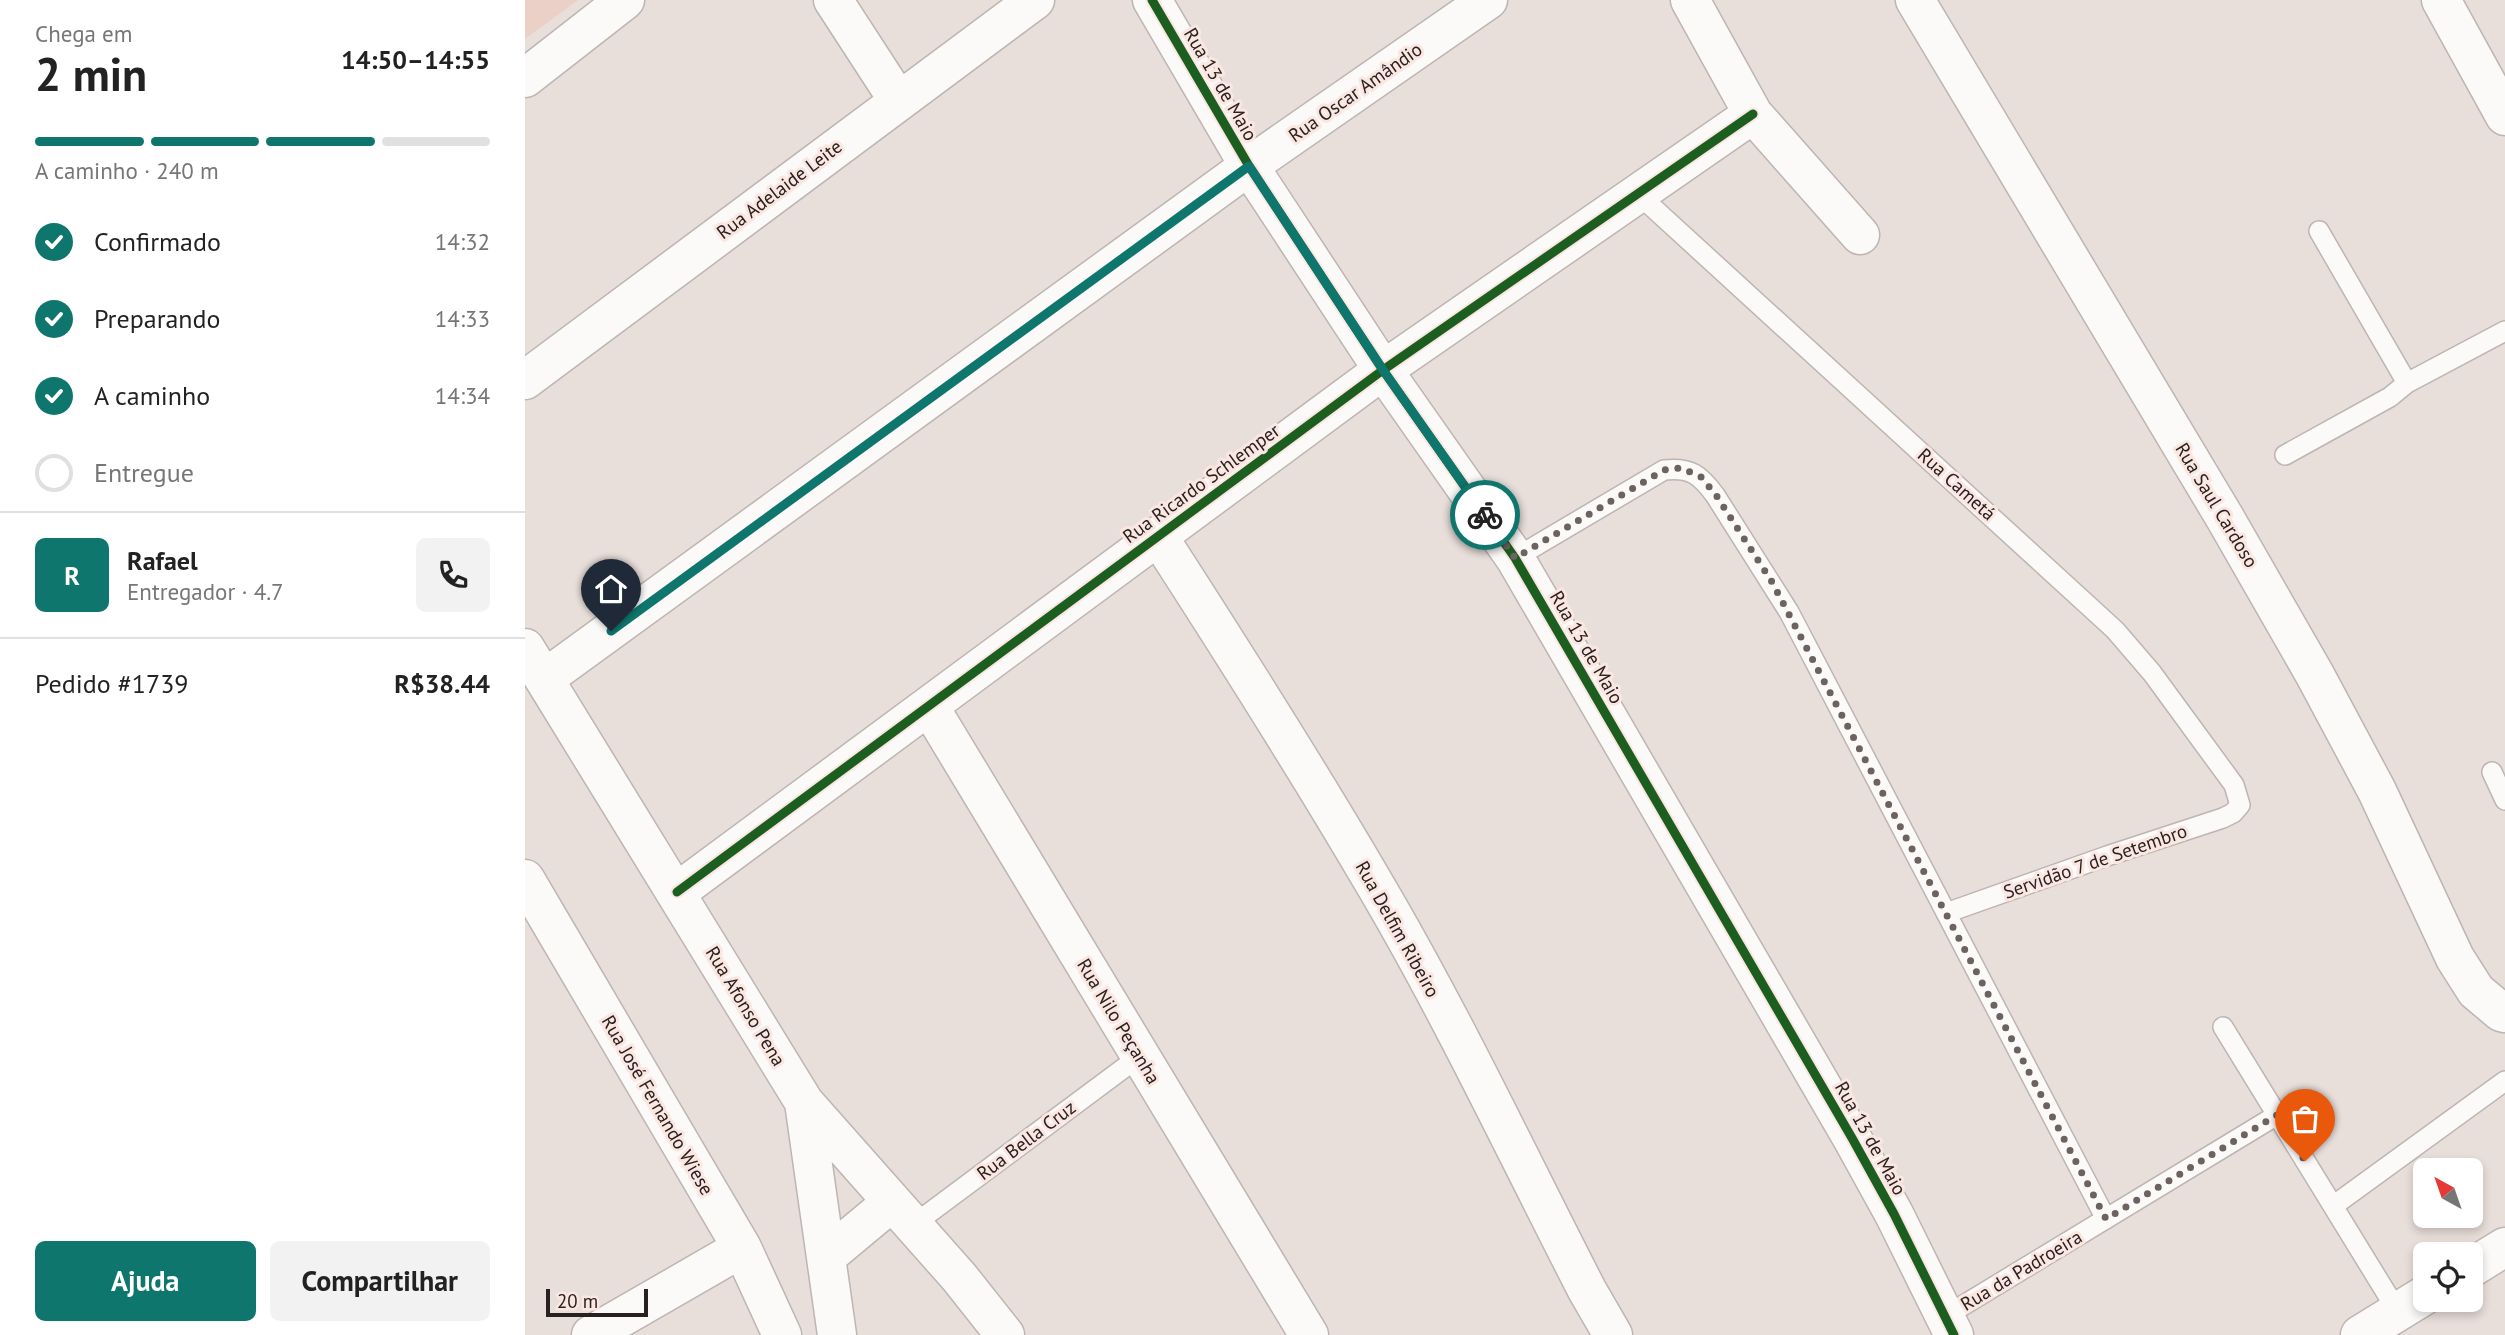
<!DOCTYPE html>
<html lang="pt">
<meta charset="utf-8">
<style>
:root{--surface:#fff;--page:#f2f2f2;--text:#222;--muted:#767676;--line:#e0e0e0;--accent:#0f766e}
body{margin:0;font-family:"PT Sans",sans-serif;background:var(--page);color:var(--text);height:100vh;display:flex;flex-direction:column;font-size:26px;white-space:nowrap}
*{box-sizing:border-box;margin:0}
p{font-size:23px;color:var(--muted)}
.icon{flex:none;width:38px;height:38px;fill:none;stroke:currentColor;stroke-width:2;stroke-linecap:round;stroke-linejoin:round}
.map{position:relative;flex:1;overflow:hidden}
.details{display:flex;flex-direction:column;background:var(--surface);width:525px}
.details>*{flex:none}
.needle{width:46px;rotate:320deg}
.buttons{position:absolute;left:1888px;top:1158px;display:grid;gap:14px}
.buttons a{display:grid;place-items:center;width:70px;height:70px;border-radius:10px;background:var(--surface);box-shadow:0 4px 10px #0003;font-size:35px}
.scale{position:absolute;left:21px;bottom:18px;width:102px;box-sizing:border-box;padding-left:7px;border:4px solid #29211f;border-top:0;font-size:19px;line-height:24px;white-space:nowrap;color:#29211f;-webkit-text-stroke:5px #fbe7e1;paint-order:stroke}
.pin{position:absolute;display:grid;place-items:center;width:60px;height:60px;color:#fff;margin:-72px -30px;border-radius:50% 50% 50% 0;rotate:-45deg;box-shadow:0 0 7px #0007}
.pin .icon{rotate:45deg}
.courier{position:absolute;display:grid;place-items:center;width:70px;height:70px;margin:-35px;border:5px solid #0f766e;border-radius:50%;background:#fff;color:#222;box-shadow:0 2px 9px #0007}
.overview em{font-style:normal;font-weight:600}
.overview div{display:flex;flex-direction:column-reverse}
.overview{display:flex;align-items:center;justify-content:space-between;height:119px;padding:0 35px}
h1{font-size:46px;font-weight:600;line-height:52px}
.bar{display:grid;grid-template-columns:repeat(4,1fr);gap:10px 7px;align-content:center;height:84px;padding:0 35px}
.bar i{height:9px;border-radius:5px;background:var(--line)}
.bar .current{background:var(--accent)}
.bar p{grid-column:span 4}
.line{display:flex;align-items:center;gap:18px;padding:0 35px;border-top:2px solid var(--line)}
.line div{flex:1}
.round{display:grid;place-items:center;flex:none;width:74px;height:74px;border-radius:10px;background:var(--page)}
ol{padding:0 35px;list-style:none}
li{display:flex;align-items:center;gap:21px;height:77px}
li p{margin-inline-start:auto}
li .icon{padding:7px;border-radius:50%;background:var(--accent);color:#fff;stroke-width:4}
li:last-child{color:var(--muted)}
li i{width:38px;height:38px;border:4px solid var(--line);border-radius:50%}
.cta{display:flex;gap:14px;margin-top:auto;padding:14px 35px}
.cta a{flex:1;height:80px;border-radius:10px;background:var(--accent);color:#fff;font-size:28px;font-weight:600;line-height:80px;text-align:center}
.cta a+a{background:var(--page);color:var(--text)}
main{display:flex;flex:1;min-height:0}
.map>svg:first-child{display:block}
.green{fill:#ead0c7}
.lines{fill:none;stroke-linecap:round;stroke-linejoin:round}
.service-casing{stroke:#bdb5b2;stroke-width:22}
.minor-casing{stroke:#bdb5b2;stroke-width:41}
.service{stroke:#fcfaf9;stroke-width:19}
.minor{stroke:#fcfaf9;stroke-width:38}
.cycleway-casing{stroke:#fbe7e1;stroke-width:13}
.cycleway{stroke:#1b5e20;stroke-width:9}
.done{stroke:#6c6360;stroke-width:7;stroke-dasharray:0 12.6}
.route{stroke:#0f766e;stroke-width:9}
.labels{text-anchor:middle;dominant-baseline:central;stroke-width:6;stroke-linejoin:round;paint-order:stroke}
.street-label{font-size:19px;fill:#29211f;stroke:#fbe7e1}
</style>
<main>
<section class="details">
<div class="overview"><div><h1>2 min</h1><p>Chega em</p></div><em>14:50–14:55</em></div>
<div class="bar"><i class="current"></i><i class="current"></i><i class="current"></i><i></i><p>A caminho · 240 m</p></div>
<ol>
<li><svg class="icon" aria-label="check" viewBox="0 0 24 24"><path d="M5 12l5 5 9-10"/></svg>Confirmado<p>14:32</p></li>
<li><svg class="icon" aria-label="check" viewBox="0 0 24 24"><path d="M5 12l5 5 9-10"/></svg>Preparando<p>14:33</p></li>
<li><svg class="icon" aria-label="check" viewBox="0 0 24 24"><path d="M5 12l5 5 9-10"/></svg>A caminho<p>14:34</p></li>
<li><i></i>Entregue</li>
</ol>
<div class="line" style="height:126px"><b class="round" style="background:var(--accent);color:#fff">R</b><div><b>Rafael</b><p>Entregador · 4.7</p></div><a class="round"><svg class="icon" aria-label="phone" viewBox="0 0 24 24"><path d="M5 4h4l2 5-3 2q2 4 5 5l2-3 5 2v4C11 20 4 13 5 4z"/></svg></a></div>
<div class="line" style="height:91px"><div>Pedido #1739</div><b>R$38.44</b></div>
<div class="cta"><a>Ajuda</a><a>Compartilhar</a></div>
</section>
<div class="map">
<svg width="1980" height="1335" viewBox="0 0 1980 1335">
<rect width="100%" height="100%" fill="#e8deda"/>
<path class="green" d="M0,0H53L0,39Z"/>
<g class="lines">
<g class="service-casing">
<path id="service" d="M1113,194L1590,630L1627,673L1709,785L1715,805L1708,813L1698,818L1582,856L1421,913
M1794,231L1882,383
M1760,455L1865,397L1882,383L1980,331
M990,558L1139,470C1166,467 1175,475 1190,495L1264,612L1581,1219
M1967,772L1980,800
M1698,1027L1873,1312
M1808,1206L1980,1081
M388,1225L615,1056
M1419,1317L1752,1115"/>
</g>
<g class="minor-casing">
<path id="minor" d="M308,0L373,100
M627,0L724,166L858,370L990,558L1327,1138L1369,1214L1429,1335
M1165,0L1228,114L1335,235
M1390,0L1700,518L1790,675L1852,791L1930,958L1951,991L1976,1012L1980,1013
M1916,0L1980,116
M0,78L100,0
M0,380L510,0
M633,536C706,649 778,762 846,878C925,1011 991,1152 1062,1290L1088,1335
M0,648L279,1102L434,1277L480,1335
M19,679L724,166L963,0
M404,706L784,1335
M0,879L217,1248L257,1335
M152,892L858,370L1228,114
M279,1102L312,1335
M301,1257L367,1202
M1946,1268L1980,1247
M66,1335L217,1248
M1835,1335L1900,1295"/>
</g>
<use href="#service" class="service"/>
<use href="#minor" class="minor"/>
<g class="cycleway-casing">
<path id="cycleway" d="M627,0L724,166L858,370L990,558L1327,1138L1369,1214L1429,1335
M152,892L858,370L1228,114"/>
</g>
<use href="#cycleway" class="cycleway"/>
</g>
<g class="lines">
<path class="done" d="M960,515L990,558L1139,470L1156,468L1176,477L1191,495L1247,582L1581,1219L1752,1115L1780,1161"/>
<path class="route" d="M86,631L724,166L858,370L960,515"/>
</g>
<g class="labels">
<g class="street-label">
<text transform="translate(696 84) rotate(60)">Rua 13 de Maio</text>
<text transform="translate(830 92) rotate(-35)">Rua Oscar Amândio</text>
<text transform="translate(254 189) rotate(-37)">Rua Adelaide Leite</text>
<text transform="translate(676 483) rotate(-36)">Rua Ricardo Schlemper</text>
<text transform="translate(1432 484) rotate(42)">Rua Cametá</text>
<text transform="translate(1692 505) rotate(59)">Rua Saul Cardoso</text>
<text transform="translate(1062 647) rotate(60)">Rua 13 de Maio</text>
<text transform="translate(1570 861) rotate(-19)">Servidão 7 de Setembro</text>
<text transform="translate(873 929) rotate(61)">Rua Delfim Ribeiro</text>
<text transform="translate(221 1006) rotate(59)">Rua Afonso Pena</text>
<text transform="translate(594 1021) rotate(59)">Rua Nilo Peçanha</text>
<text transform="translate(133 1105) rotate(60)">Rua José Fernando Wiese</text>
<text transform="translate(1346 1138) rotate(61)">Rua 13 de Maio</text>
<text transform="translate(501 1140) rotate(-37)">Rua Bella Cruz</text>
<text transform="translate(1496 1270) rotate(-31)">Rua da Padroeira</text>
</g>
</g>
</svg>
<div class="buttons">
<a><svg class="needle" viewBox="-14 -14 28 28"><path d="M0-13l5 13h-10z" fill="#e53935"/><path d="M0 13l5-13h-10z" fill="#767676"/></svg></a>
<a><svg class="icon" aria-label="locate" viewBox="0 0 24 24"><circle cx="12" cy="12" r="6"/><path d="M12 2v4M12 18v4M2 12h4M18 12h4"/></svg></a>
</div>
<div class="scale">20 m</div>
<div class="pin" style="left:1780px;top:1161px;background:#ea580c"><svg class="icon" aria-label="bag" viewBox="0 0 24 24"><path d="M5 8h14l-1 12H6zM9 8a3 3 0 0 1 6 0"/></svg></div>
<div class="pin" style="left:86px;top:631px;background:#1f2937"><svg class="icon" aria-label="home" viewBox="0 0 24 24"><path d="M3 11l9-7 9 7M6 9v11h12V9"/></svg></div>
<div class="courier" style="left:960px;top:515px"><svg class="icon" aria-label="bike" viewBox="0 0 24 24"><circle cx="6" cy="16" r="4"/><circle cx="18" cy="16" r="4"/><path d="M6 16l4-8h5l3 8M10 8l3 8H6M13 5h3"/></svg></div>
</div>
</main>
